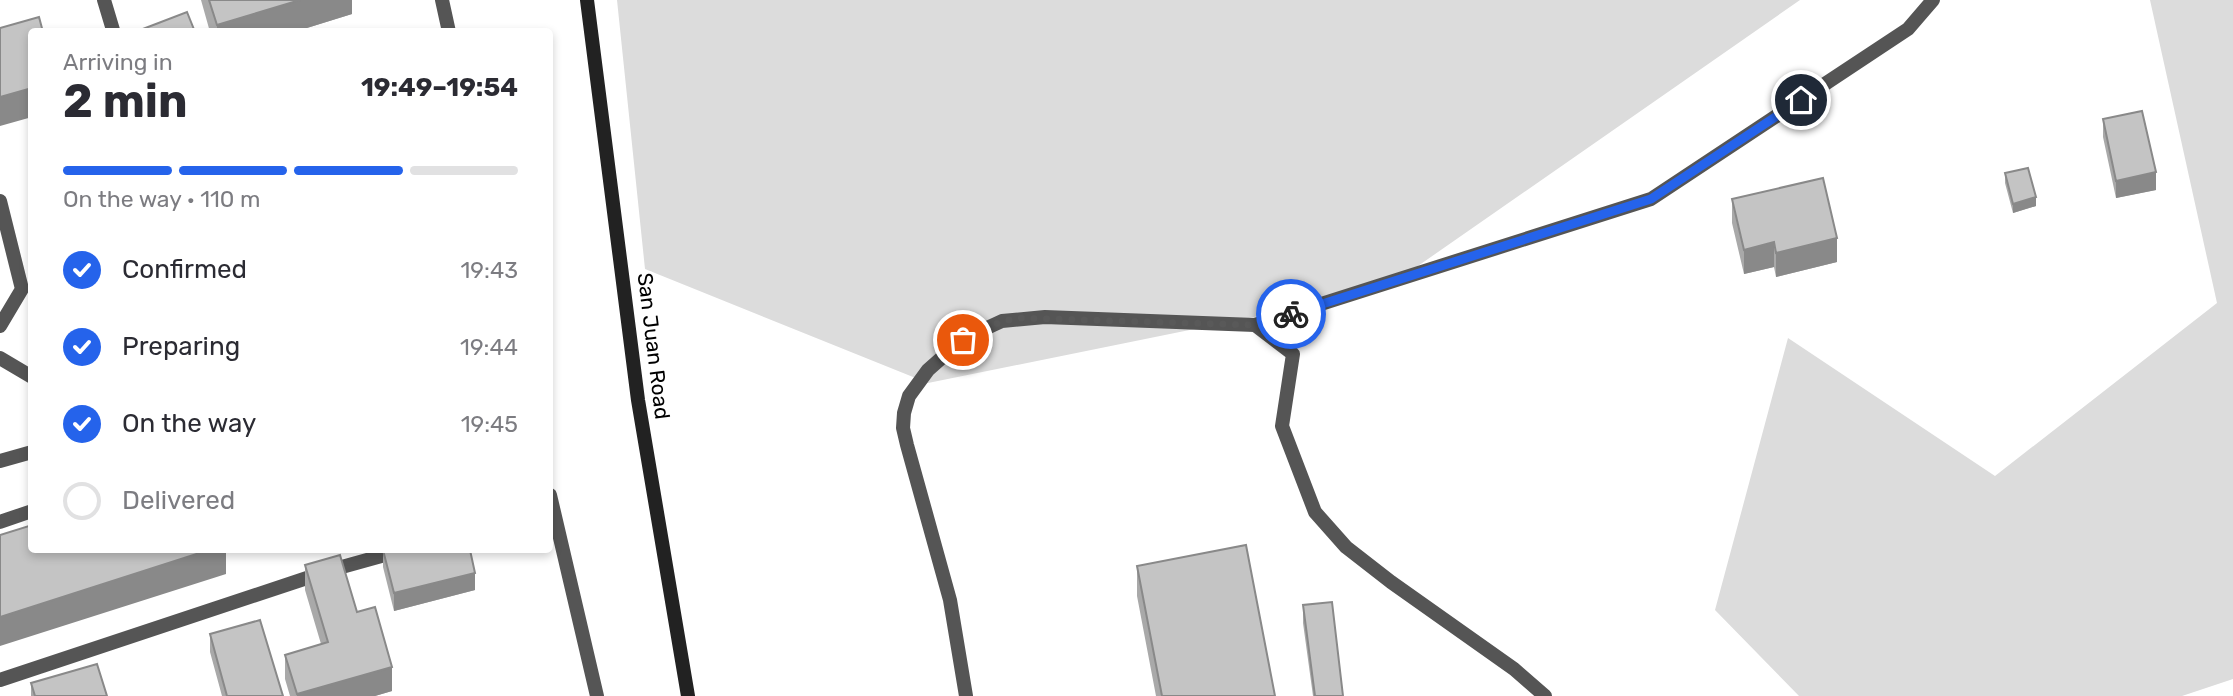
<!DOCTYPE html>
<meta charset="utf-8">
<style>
:root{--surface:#fff;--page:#f7f7f7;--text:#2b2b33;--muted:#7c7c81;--line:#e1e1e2;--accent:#2563eb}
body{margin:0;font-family:Rubik,sans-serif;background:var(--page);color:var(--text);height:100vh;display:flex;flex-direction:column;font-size:26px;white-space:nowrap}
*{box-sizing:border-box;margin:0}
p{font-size:23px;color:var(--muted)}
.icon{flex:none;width:38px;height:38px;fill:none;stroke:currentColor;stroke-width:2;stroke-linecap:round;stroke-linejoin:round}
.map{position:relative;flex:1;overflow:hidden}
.panel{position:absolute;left:28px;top:28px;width:525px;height:525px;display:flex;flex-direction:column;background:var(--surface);border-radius:7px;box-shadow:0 4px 10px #0003}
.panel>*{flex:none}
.pin{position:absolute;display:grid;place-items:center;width:60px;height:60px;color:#fff;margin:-30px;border:4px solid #fff;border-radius:50%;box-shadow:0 2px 7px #0007}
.courier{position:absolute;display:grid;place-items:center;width:70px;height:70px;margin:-35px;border:5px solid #2563eb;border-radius:50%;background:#fff;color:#222;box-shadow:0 2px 9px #0007}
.headline em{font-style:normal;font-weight:700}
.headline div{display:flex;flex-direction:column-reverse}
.headline{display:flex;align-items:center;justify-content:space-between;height:119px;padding:0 35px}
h1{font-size:46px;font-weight:700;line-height:52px}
.bar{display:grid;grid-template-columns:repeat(4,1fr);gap:10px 7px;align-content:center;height:84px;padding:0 35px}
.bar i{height:9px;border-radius:5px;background:var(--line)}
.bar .selected{background:var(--accent)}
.bar p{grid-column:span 4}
ol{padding:0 35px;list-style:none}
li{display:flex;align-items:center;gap:21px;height:77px}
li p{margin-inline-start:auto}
li .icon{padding:7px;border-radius:50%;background:var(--accent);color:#fff;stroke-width:4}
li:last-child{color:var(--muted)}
li i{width:38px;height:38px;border:4px solid var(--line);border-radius:50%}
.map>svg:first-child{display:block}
.green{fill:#dcdcdc}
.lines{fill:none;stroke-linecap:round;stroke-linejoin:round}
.service{stroke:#555;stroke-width:14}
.minor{stroke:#555;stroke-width:14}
.secondary{stroke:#222;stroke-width:14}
.wall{fill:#a9a9a9}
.shaded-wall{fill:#898989}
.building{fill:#c4c4c4;stroke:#898989;stroke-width:2}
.done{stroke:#595959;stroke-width:7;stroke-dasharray:0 12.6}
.route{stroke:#2563eb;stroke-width:9}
.labels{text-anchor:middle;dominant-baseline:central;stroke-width:5;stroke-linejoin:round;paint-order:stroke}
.street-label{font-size:21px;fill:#000;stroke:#fff}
</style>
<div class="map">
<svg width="2233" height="696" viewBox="0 0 2233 696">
<rect width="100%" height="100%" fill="#fff"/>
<path class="green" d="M617,0H1800L1382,291L928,383L645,269Z
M2150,0H2233V679L2182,696H1799L1715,610L1788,338L1995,476L2217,303Z"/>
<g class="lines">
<path class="service" d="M104,0L113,30
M1255,325L1651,199L1908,29L1933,0
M0,326L22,289L0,201
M0,358L32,377
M0,461L32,452
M0,522L32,511
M0,680L331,570L403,550"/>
<path class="minor" d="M442,0L449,32
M550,495L597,696
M966,696L950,600L907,445L903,428L904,413L909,396L928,370L963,339L1002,321L1045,317L1255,325L1293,354L1282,426L1315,512L1346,547L1391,582L1514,669L1545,696"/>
<path class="secondary" d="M587,0L638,400L688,696"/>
</g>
<path class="wall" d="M201,0H352V14L294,32H210Z
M2103,119L2156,190L2116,198L2103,137Z
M32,125V163L29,155V126Z
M2005,173L2036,206L2013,213L2005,183Z
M1732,199L1837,262L1776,277L1774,267L1744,274L1732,223Z
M383,550L475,590L394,611L383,567Z
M305,565L357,612L392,691L375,696H290L285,679V655L321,644L305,590Z
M1137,566L1275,696H1156L1137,596Z
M1303,605L1343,696H1313L1303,623Z
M210,634L283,696H222L210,652Z
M31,683L107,696H31Z"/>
<path class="shaded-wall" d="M300,0H352V14L294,32H217V25Z
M32,88V117L0,126V97Z
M2156,172V190L2116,198V181Z
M2036,197V206L2013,213V204Z
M1837,238V262L1776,277V253Z
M1774,242V267L1744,274V250Z
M209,550H226V574L0,646V617Z
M475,573V590L394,611V593Z
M392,667V691L375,696H297V694Z"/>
<path class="building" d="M209,0H300L217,25Z
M187,12L195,32H135Z
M39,17L43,32H32V88L0,97V28Z
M2142,111L2156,172L2116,181L2103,119Z
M2028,168L2036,197L2013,204L2005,173Z
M1823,178L1837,238L1776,253L1774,242L1744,250L1732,199Z
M32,525V550H209L0,617V535Z
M1246,545L1275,696H1162L1137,566Z
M383,550H470L475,573L394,593Z
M340,555L357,612L375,607L392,667L297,694L285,655L328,642L305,565Z
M1332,602L1343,696H1315L1303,605Z
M260,620L283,696H227L210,634Z
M97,664L107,696H35L31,683Z"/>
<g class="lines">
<path class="done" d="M963,340L1002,321L1021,318L1255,325L1291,314"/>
<path class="route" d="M1291,314L1651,199L1801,100"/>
</g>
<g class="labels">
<g class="street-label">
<text transform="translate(654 346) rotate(83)">San Juan Road</text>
</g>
</g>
</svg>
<div class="pin" style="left:963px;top:340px;background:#ea580c"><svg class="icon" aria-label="bag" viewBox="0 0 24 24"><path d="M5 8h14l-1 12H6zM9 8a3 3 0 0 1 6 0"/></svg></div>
<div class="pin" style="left:1801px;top:100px;background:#1f2937"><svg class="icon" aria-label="home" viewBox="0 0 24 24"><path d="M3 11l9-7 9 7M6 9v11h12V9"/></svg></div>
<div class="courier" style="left:1291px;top:314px"><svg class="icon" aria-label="bike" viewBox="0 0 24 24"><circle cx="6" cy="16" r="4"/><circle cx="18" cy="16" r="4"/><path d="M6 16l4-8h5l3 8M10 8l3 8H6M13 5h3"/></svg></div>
<section class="panel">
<div class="headline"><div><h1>2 min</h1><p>Arriving in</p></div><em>19:49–19:54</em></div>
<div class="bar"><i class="selected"></i><i class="selected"></i><i class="selected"></i><i></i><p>On the way · 110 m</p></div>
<ol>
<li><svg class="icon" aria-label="check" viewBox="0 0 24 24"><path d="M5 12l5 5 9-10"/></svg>Confirmed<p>19:43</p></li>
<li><svg class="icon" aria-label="check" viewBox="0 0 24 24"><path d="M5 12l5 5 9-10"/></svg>Preparing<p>19:44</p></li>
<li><svg class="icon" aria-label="check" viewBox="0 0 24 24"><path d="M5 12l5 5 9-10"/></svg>On the way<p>19:45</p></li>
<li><i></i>Delivered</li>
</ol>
</section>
</div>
